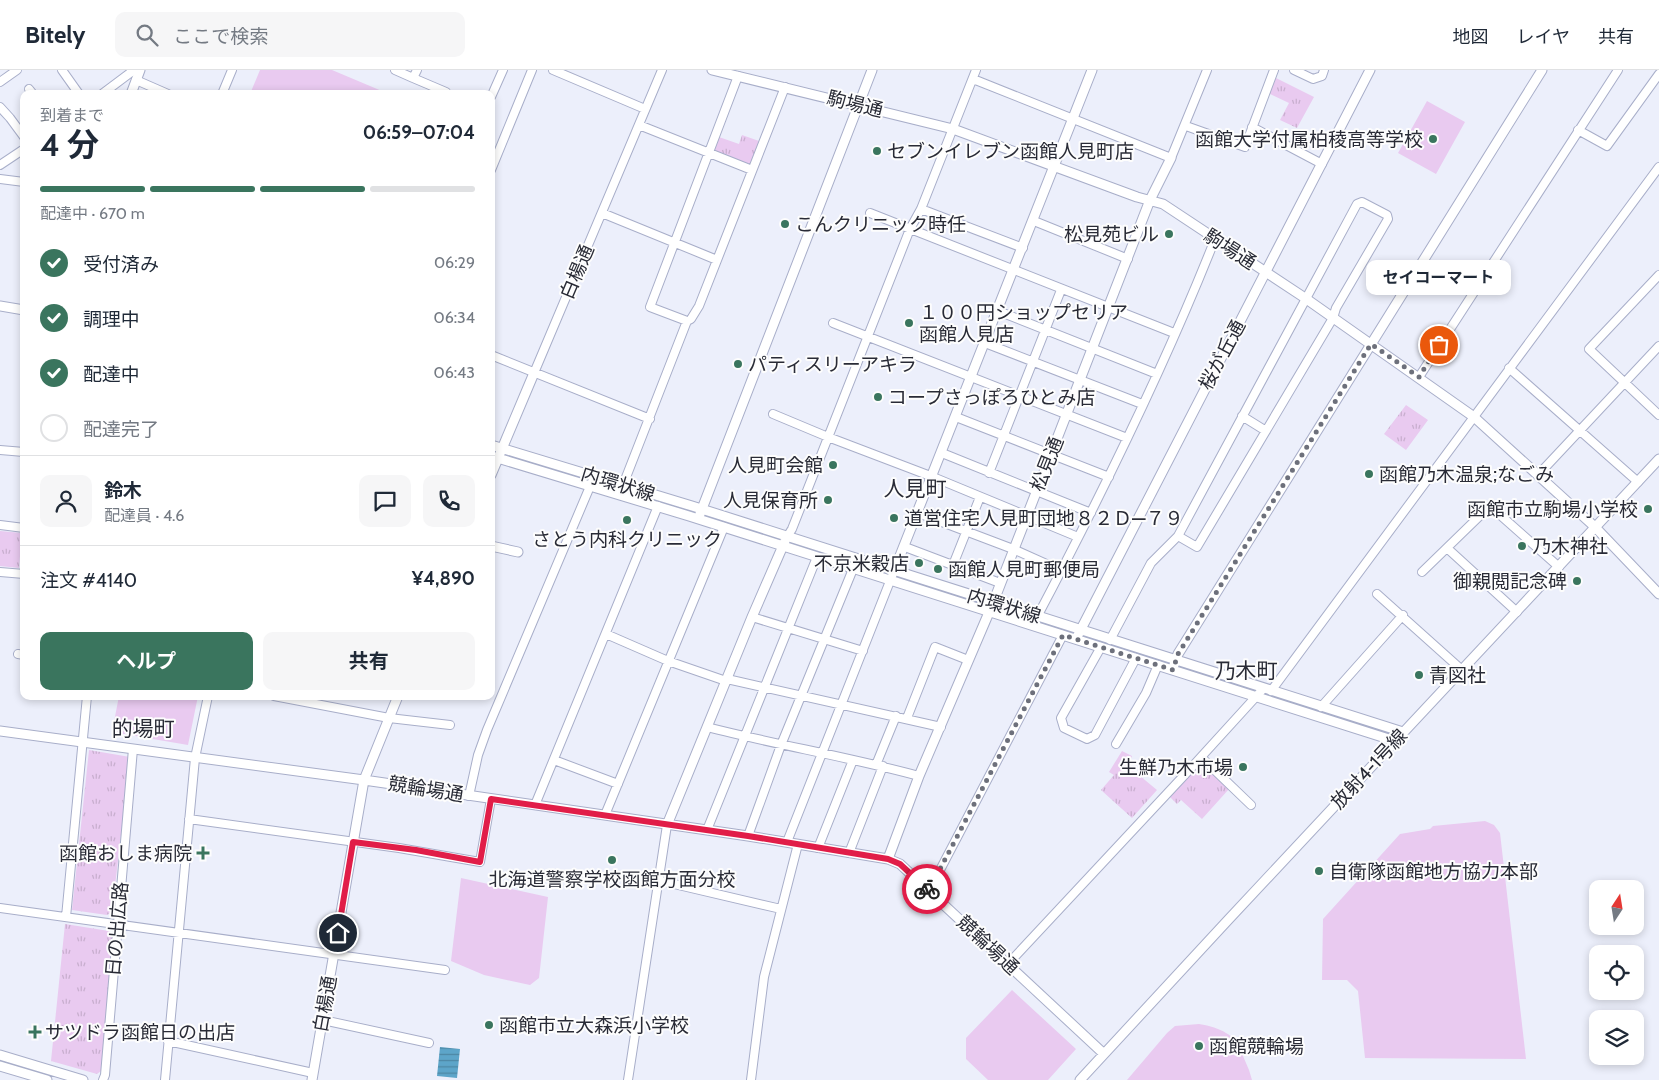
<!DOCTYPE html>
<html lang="ja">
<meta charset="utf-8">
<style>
:root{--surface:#fff;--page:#f6f6f7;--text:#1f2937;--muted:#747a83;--line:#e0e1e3;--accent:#3a755e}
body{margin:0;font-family:Cabin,"Noto Sans JP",sans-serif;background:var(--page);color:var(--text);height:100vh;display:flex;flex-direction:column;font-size:19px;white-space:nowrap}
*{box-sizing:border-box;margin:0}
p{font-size:16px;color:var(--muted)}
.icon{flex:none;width:28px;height:28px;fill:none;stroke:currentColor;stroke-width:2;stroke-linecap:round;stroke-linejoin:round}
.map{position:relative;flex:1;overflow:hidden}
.panel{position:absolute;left:20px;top:20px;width:475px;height:610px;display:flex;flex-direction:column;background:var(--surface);border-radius:10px;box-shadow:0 2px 8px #0003}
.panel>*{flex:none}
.needle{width:32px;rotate:12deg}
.buttons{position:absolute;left:1589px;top:810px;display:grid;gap:10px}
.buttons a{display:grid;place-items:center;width:55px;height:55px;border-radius:10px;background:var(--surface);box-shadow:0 2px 8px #0003;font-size:25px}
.pin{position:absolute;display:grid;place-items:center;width:42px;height:42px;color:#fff;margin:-21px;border:2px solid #fff;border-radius:50%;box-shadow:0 1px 5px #0007}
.courier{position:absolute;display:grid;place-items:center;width:50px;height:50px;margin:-25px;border:4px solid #e11d48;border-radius:50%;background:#fff;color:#222;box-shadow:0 1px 6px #0007}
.bubble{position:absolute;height:35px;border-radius:10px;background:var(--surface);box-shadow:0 2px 8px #0003;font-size:16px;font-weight:700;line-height:35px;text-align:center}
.headline em{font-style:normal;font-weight:700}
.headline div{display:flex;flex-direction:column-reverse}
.headline{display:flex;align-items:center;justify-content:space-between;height:85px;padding:0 20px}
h1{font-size:32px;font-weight:700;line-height:38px}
.bar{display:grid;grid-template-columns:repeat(4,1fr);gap:8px 5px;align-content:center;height:60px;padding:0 20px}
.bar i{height:6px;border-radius:4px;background:var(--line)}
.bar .on{background:var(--accent)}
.bar p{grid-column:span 4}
.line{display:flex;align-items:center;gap:12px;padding:0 20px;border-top:1px solid var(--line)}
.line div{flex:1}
.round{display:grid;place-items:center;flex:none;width:52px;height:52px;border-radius:10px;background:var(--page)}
ol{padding:0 20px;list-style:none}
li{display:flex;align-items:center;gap:15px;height:55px}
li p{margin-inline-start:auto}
li .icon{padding:5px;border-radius:50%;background:var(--accent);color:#fff;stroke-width:4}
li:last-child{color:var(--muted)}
li i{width:28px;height:28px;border:2px solid var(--line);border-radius:50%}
.primary-button{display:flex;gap:10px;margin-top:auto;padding:10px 20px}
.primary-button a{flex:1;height:58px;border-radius:10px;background:var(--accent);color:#fff;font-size:20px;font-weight:700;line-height:58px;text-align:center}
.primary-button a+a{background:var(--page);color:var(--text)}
header{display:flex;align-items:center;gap:30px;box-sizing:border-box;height:70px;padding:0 25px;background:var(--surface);border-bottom:1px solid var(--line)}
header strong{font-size:24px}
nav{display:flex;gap:28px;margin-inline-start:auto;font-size:18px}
.search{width:350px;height:45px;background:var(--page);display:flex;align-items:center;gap:12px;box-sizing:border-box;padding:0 18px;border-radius:10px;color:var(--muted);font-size:19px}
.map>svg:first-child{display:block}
.green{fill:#e9caf0}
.park{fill:url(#park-tufts)}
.water{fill:url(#water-rules)}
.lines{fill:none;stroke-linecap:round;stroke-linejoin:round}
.minor-casing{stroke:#a8aec9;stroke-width:10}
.tertiary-casing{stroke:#a8aec9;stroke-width:11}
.minor{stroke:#fff;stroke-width:8}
.tertiary{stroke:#fff;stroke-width:9}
.done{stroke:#6d707b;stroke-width:5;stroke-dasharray:0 9}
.route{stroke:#e11d48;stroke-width:6}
.poi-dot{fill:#3a755e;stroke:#fdfdfd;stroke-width:2}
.labels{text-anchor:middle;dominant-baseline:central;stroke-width:4;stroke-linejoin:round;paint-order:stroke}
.street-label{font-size:19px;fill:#292b36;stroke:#fdfdfd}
.poi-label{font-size:19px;fill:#292b36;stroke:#fdfdfd;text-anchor:start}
.quarter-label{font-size:21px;fill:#292b36;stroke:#fdfdfd}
</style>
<header>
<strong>Bitely</strong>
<div class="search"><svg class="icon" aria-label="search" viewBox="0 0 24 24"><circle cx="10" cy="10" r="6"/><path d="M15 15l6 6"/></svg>ここで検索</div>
<nav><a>地図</a><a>レイヤ</a><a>共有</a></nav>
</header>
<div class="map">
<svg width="1659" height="1010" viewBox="0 0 1659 1010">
<defs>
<pattern id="park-tufts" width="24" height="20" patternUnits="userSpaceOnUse" patternTransform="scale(1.25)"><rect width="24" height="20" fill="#e9caf0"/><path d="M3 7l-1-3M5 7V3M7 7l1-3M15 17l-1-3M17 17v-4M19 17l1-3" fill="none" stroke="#c8aece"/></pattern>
<pattern id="water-rules" width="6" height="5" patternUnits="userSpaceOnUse" patternTransform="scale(1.25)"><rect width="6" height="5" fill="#5da5c9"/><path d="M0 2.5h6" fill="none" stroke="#4d87a4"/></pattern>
</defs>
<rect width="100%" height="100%" fill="#eceffb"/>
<path class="green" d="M260,0H332L389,24H250Z
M1427,31L1465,52L1436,104L1398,83Z
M119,626H198L188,675L112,662Z
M1485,751L1494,755L1500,763L1526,989L1365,988L1358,921L1347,910H1322L1323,849L1400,764L1430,759L1433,756Z
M461,808L548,827L539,908L530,915L484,905L451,891Z
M1012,920L1076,979L1048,1010H988L966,989V968Z
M1199,954C1222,958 1232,964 1247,983L1243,986L1249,1000L1252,1010H1127L1167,963L1175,956Z"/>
<path class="park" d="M1274,7L1314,27L1297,58L1280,50L1289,33L1268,23Z
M742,65L759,71L750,95L713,83L719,67L739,74Z
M1406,335L1428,350L1406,380L1384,364Z
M0,461L22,463L19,498L0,496Z
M89,680L130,687L112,842L107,845L72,840Z
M1122,681L1132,686L1128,696L1157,720L1132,748L1101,720L1114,705L1109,702Z
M1200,692L1229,719L1202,749L1181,730L1177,734L1169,726Z
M65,854L109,861L113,865L101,1001L97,1004L51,991Z"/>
<path class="water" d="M440,977L460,979L457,1008L437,1006Z"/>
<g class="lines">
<g class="minor-casing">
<path id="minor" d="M62,0L79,24
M395,0L413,8L417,0
M553,0L645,39
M1294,0L1313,9L1322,6L1324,0
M413,8L446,22
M973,9L1171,88L1207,0
M136,10L168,24
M0,12L17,0
M29,19L33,24
M102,24L134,0
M222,24L232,0
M491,27L503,0
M0,37L10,48L24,67
M639,55L752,100
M1186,56L1245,77L1274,0
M1252,57L1322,94
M1578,60L1607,76L1659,4
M0,95L24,79
M491,100L532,0
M0,109L24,112
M921,139L1023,178
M602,143L717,190
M870,143L1174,263
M1034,151L1128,189
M1659,205L1589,279L1659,345
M998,241L1157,304
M687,251L650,237L738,6
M833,253L1127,368
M985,273L1142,334
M491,285L650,349
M1509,298L1638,412
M534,303L662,0
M1419,307L1618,0
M773,344L828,367L933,407L1078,467
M1242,346L1266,361
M956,347L1109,407
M0,380L24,382
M942,383L1091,443
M989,403L1061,220
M1538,405L1659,276
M623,415L687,251L691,249L699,236L785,17
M918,443L1013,479L1062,501
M0,455L24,458
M787,467L792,459L910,159L921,139L976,0
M905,477L1000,513
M1447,478L1517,542
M953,495L980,427
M0,502L24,504
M1422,502L1490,436L1559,497
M1377,524L1463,601
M752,547L863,581
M1037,547C1102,424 1164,298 1215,169
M606,564L668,591L726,611
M1110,570L1151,493L1178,466L1357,134L1362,132L1387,145L1388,149L1336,238L1333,248L1197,477L1178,466
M1101,577L1061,648L1064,658L1087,669L1095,665L1136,588
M18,584L24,585
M727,609L941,657
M1271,621L1659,97
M274,626L389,648L450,655
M1321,637L1403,545
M907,648L935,577L968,590
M707,657C777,675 849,687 919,706
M1116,674L1146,623L1158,595
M1201,687L1251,735
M554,690L618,714
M876,695L896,646
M469,726L478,685L487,660L594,407
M535,735L658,436
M605,745L724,457
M189,749L399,778L480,792L491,729
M707,760L817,487
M748,766L781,675L853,499
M787,772L894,501
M818,778L853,690
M849,783L883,696
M657,810L781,839
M929,821L1063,565
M0,838L445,900
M66,847L87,626
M1008,894L1191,698L1263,619
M323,950L429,973
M168,971L313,1003
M103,1010L105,1005L133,679
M165,1010L195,688L208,626
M628,1010L667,755
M751,1010L764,907L798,774"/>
</g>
<g class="tertiary-casing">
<path id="tertiary" d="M712,0L953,59L1137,127L1163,134L1305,228L1474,347L1595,457L1659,524
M131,24L140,0
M0,236L24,240
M491,375L692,436L1403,662
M491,386L689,446L1395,671
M491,405L534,303
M700,444L872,0
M491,476L518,482
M894,501L1092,0
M1078,565L1370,0
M1174,595L1178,584L1542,0
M0,661L364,710L748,766L888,789L900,794L1104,984
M667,755L752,547L785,471
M888,789L919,706L993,533L1150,130L1171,88
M0,985L83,1010
M0,996L47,1010
M312,1010L364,710L398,626
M1080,1010L1228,850L1659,389"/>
</g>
<use href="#minor" class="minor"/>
<use href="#tertiary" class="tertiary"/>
</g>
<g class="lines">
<path class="done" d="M927,819L929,820L1063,565L1173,600L1178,584L1371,274L1419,307L1439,275"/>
<path class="route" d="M338,863L353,772L416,780L480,792L491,729L748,766L888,789L900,794L927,819"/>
</g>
<g class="poi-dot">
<circle cx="1433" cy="69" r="5"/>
<circle cx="877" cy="81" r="5"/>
<circle cx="785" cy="154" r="5"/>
<circle cx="1169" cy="164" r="5"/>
<circle cx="909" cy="253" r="5"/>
<circle cx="738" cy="294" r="5"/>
<circle cx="878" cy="327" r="5"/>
<circle cx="833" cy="395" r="5"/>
<circle cx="1369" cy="404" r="5"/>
<circle cx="828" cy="430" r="5"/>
<circle cx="1648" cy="439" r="5"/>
<circle cx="894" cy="448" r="5"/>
<circle cx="627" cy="450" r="5"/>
<circle cx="1522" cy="476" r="5"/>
<circle cx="919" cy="493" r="5"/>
<circle cx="938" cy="499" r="5"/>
<circle cx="1577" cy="511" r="5"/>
<circle cx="1419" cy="605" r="5"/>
<circle cx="1243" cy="697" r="5"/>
<path d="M200.5 775.5h5v5h5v5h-5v5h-5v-5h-5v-5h5z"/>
<circle cx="612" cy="790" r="5"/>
<circle cx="1319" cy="801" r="5"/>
<circle cx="489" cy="955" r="5"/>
<path d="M32.5 954.5h5v5h5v5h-5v5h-5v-5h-5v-5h5z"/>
<circle cx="1199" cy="976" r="5"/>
</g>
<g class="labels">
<g class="street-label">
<text transform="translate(855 34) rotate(14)">駒場通</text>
<text transform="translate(1230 179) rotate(33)">駒場通</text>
<text transform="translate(577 202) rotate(-67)">白楊通</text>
<text transform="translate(1222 285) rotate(-62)">桜が丘通</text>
<text transform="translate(1047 394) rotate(-68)">松見通</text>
<text transform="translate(618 414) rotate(17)">内環状線</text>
<text transform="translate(1004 536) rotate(17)">内環状線</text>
<text transform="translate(1369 699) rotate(-47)">放射4-1号線</text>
<text transform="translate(426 719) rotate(9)">競輪場通</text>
<text transform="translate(117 859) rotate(-85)">日の出広路</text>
<text transform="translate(988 875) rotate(43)">競輪場通</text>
<text transform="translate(325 934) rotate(-80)">白楊通</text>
</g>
<g class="poi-label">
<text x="1423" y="69" text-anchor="end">函館大学付属柏稜高等学校</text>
<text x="887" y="81">セブンイレブン函館人見町店</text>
<text x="795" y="154">こんクリニック時任</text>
<text x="1159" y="164" text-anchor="end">松見苑ビル</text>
<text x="919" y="242">１００円ショップセリア<tspan x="919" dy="22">函館人見店</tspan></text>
<text x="748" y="294">パティスリーアキラ</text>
<text x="888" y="327">コープさっぽろひとみ店</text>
<text x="823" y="395" text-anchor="end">人見町会館</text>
<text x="1379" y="404">函館乃木温泉;なごみ</text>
<text x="818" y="430" text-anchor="end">人見保育所</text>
<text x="1638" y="439" text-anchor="end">函館市立駒場小学校</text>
<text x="904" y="448">道営住宅人見町団地８２Ｄ―７９</text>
<text x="627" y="469" text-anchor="middle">さとう内科クリニック</text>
<text x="1532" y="476">乃木神社</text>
<text x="909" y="493" text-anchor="end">不京米穀店</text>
<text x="948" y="499">函館人見町郵便局</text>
<text x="1567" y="511" text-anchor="end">御親閲記念碑</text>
<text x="1429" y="605">青図社</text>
<text x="1233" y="697" text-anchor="end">生鮮乃木市場</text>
<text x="192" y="783" text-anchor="end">函館おしま病院</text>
<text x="1329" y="801">自衛隊函館地方協力本部</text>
<text x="612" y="809" text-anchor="middle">北海道警察学校函館方面分校</text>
<text x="499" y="955">函館市立大森浜小学校</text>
<text x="45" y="962">サツドラ函館日の出店</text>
<text x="1209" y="976">函館競輪場</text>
</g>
<g class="quarter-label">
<text x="915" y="418">人見町</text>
<text x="1246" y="600">乃木町</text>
<text x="143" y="658">的場町</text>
</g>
</g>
</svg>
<div class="buttons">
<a><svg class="needle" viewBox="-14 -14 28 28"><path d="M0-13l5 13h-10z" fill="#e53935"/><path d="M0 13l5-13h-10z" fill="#747a83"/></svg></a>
<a><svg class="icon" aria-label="locate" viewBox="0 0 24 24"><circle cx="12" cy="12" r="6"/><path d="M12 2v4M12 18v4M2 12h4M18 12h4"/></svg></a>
<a><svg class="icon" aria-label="layers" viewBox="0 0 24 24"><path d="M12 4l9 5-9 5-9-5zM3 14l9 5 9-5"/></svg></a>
</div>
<div class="pin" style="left:1439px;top:275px;background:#ea580c"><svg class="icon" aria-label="bag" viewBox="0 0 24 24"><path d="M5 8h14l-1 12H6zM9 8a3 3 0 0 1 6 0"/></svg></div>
<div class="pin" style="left:338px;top:863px;background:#1f2937"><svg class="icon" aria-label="home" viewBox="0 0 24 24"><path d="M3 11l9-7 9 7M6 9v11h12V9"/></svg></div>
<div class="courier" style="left:927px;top:819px"><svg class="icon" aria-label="bike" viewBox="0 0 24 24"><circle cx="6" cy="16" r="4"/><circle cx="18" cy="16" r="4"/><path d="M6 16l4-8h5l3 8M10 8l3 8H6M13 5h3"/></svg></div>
<div class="bubble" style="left:1366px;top:190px;width:145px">セイコーマート</div>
<section class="panel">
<div class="headline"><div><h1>4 分</h1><p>到着まで</p></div><em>06:59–07:04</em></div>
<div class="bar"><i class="on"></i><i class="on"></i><i class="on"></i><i></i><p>配達中 · 670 m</p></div>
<ol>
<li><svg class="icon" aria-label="check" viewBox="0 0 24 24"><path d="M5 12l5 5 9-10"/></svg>受付済み<p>06:29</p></li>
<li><svg class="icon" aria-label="check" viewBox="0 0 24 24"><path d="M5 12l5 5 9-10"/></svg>調理中<p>06:34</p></li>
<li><svg class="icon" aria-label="check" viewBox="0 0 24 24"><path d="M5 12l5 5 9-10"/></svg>配達中<p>06:43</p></li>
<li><i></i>配達完了</li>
</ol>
<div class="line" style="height:90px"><a class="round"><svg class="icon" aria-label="person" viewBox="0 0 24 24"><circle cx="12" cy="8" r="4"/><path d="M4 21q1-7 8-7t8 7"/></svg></a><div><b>鈴木</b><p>配達員 · 4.6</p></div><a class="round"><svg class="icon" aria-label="chat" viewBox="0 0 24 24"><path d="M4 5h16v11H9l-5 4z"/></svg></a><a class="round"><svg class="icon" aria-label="phone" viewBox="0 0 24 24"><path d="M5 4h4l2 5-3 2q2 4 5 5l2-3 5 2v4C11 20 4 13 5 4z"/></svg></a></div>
<div class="line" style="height:65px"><div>注文 #4140</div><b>¥4,890</b></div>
<div class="primary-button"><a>ヘルプ</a><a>共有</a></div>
</section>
</div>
